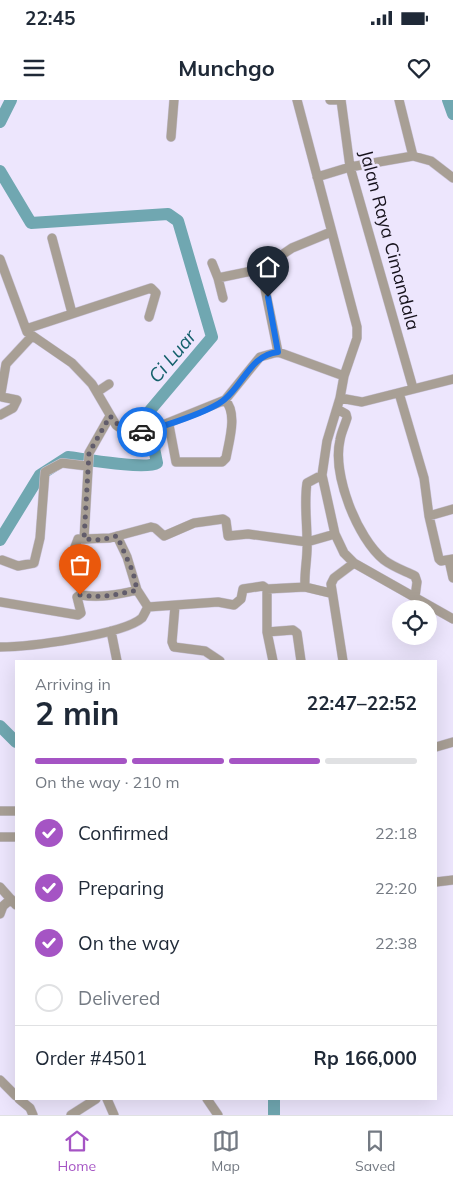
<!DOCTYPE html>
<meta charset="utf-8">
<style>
:root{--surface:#fff;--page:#f6f6f7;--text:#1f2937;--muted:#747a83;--line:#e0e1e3;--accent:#a554c4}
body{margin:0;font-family:Mulish,sans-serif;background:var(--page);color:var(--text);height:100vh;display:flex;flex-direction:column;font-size:19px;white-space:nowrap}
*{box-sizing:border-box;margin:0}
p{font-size:16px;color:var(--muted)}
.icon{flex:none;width:28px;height:28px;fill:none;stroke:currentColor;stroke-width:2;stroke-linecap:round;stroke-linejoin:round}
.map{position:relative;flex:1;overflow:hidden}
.side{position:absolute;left:15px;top:560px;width:422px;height:440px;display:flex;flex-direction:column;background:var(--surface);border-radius:0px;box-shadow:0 5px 20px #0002}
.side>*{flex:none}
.fabs{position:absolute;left:392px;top:500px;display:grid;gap:10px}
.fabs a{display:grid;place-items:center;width:45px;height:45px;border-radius:50%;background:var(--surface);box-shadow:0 5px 20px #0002;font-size:25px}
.pin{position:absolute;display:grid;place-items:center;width:42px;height:42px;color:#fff;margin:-51px -21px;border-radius:50% 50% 50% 0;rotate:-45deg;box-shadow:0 0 5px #0007}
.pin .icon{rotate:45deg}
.courier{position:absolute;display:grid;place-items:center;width:50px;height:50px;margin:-25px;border:4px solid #1a73e8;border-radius:50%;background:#fff;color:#222;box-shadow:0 1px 6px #0007}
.headline em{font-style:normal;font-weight:700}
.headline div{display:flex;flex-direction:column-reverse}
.headline{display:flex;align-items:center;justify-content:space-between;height:85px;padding:0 20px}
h1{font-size:32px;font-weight:700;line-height:38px}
.bar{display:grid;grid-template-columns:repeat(4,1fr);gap:8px 5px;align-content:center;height:60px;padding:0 20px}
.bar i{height:6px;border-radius:4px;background:var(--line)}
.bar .active{background:var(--accent)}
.bar p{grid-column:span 4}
.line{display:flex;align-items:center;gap:12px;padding:0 20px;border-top:1px solid var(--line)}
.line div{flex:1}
ol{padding:0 20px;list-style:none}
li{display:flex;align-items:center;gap:15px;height:55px}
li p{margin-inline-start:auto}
li .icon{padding:5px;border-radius:50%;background:var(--accent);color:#fff;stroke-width:4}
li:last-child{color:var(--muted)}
li i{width:28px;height:28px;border:2px solid var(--line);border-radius:50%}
.status{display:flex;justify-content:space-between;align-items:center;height:35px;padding:0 25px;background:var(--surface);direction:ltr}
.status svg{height:14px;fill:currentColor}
header{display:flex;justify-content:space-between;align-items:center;height:65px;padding:0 20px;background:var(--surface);font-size:22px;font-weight:700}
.tab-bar{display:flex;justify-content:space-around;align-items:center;height:70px;border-top:1px solid var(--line);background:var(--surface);font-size:14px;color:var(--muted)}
.tab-bar a{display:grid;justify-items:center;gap:2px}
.tab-bar .active{color:var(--accent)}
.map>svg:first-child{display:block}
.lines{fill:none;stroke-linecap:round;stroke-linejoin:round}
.river{stroke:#70a7b1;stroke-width:12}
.minor-casing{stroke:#cbc4d9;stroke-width:10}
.minor{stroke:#a89f95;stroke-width:9}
.done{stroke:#615c6b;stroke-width:5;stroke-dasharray:0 9}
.route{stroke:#1a73e8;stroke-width:6}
.labels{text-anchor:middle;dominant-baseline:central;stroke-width:5;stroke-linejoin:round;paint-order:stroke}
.street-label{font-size:18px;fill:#16121c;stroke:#ede6fd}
.water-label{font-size:19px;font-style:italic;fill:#14606c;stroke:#ede6fd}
</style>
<div class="status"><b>22:45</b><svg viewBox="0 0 49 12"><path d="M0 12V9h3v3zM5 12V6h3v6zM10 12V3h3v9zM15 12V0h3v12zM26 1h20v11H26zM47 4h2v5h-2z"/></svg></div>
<header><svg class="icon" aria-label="menu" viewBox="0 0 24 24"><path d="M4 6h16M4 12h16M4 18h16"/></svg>Munchgo<svg class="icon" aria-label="heart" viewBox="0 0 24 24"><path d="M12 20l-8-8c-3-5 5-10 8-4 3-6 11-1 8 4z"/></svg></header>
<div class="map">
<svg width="453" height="1015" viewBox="0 0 453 1015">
<rect width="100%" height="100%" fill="#ede6fd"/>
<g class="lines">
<path class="river" d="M448,0L453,14
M0,22L11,0
M0,71L31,123L168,114L178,121L212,237L147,314L157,363C146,370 84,359 68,357L40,375L0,440
M0,626L16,642
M274,1015V999"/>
<g class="minor-casing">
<path id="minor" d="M297,0L357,227V238L344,276L340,298L327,341L322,375L335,434L344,453L354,463L453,519
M330,0H340
M341,0L350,67L413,288
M399,0L413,56L431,61L453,78
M171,37L174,0
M317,77L350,67L413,56
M52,138L72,213
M0,159L27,232L72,263L92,284L116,325L123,330L139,333L153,329L225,300L260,257L278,252L344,276
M212,163L218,178L261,169L292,148L331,132
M261,169L278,252
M218,178L223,198
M26,229L151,188L156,193L149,217
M97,292L109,284
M399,293L424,378L429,416L439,459L441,461L453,459
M340,298L362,302L453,279
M337,309L346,314L347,318C345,325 341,333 340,340C332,374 357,438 384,460C393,467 405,471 415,476L417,482L415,497
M0,315L13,308L17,300L2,297L1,293L6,264L32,236
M110,316L89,353L84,439L110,438L151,427L155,428L164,436L194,423L223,419L226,421L228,436L248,434L307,442L335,434
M169,325L176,362H222L226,358C229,341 238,313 225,300
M429,416L453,409
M117,436L127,457L137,490
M2,460L18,466L34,463L40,438L45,372L62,363L87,366
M449,460L453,478
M74,465L75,447L78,439H84
M305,487C304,471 308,457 307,441C307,421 304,402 307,383L322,375
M267,489V532L273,561
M137,490L148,507
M0,502L78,515L81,513L77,497L80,495C100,498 117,495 137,490
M175,506L172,542L174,547L205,551L220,561
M148,507L218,502L234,505L241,499L243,489L263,486L267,489L305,487L330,493
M111,531L117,561
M267,532L293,530L297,533L301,561
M0,547C27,547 123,535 142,518C144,515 146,510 148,507
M343,561L331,484L334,478L354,463
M436,647L453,642
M0,711H16
M0,737H16
M436,782L453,780
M0,787L16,805
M0,814L3,806L11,799
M0,980L16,996
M19,999L30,1008L33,1015
M107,999L114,1015
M207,999L218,1015
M71,1015L96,999"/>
</g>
<use href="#minor" class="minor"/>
</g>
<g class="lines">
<path class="done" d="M80,495C100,498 117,495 137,490L133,472L117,436L100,440L84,439L89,353L110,316L123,330L142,332"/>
<path class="route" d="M142,332C162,327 212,311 225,299C244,283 251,255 278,252L268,197"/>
</g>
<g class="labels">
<g class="street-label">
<text transform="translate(390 140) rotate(75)">Jalan Raya Cimandala</text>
</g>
<g class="water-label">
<text transform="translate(172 256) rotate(-50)">Ci Luar</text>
</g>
</g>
</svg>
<div class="fabs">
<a><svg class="icon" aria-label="locate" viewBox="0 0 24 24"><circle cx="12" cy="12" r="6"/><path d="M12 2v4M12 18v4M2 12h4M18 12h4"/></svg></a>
</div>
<div class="pin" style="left:80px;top:495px;background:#ea580c"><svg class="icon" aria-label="bag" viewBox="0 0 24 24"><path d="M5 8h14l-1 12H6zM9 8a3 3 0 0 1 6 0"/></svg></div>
<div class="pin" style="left:268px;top:197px;background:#1f2937"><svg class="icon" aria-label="home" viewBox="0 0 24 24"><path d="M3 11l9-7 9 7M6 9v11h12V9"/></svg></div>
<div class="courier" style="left:142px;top:332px"><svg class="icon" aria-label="car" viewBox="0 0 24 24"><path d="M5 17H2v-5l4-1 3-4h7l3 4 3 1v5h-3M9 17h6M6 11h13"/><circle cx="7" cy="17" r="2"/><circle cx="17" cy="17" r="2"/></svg></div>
<section class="side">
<div class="headline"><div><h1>2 min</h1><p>Arriving in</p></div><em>22:47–22:52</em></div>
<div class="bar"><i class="active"></i><i class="active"></i><i class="active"></i><i></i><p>On the way · 210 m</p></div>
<ol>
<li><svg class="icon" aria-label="check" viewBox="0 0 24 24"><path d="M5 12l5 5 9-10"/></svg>Confirmed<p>22:18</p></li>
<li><svg class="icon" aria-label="check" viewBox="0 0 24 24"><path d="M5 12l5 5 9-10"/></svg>Preparing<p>22:20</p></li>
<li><svg class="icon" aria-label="check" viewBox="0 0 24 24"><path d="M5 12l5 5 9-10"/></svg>On the way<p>22:38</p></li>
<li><i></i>Delivered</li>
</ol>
<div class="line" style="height:65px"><div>Order #4501</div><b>Rp 166,000</b></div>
</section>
</div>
<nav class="tab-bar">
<a class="active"><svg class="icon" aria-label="home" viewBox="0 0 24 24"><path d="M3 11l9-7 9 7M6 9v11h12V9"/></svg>Home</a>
<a><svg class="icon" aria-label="map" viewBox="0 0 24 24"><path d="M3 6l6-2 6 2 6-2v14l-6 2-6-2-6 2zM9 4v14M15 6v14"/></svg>Map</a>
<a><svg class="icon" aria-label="saved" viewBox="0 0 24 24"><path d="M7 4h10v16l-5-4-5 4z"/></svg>Saved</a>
</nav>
